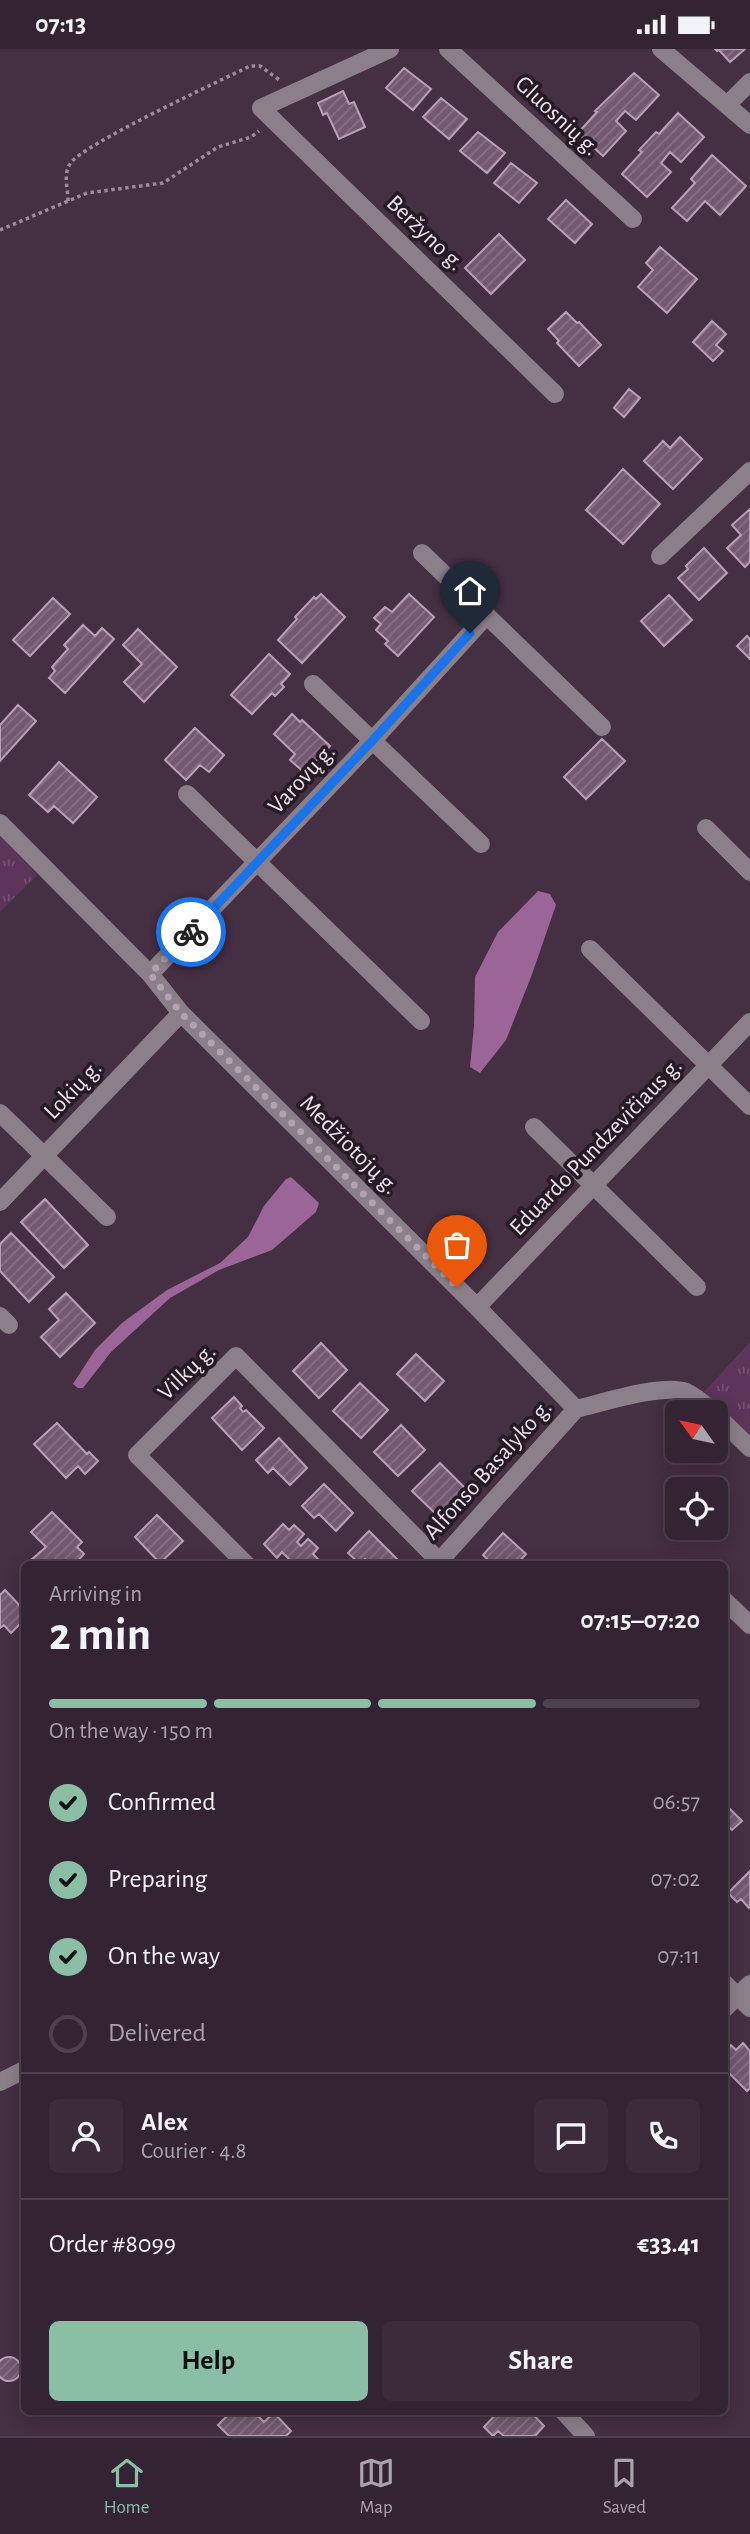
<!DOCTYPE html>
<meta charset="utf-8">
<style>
:root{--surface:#342332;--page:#3c2b3a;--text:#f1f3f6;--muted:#a9a4ac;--line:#4e404d;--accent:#8abfa5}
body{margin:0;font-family:"Alegreya Sans",sans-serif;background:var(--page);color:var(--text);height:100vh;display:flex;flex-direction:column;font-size:26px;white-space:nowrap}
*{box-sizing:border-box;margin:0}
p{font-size:23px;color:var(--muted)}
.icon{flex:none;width:38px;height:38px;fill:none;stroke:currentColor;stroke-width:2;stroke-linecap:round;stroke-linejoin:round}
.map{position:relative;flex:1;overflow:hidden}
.details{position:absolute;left:21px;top:1512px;width:707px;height:854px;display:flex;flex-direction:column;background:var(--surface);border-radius:10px;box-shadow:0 4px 18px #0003,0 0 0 2px var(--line)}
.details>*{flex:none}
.needle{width:46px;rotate:303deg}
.buttons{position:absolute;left:665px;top:1351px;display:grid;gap:14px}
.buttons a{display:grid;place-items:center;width:63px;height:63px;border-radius:10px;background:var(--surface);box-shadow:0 4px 18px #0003,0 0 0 2px var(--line);font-size:35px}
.pin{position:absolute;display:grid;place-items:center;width:60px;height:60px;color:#fff;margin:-72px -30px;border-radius:50% 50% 50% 0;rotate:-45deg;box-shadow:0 0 7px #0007}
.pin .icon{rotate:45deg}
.courier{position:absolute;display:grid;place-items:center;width:70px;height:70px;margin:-35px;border:5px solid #1a73e8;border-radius:50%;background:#fff;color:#222;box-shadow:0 2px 9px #0007}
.head em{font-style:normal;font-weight:700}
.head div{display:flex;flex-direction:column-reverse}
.head{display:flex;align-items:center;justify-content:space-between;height:119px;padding:0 28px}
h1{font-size:46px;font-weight:700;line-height:52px}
.bar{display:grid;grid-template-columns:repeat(4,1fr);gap:10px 7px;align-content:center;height:84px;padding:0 28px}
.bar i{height:9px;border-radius:5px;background:var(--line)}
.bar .active{background:var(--accent)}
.bar p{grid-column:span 4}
.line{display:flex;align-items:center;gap:18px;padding:0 28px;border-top:2px solid var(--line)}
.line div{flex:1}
.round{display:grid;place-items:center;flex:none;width:74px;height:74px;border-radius:10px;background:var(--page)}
ol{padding:0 28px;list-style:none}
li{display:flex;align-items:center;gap:21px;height:77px}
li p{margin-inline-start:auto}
li .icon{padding:7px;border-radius:50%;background:var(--accent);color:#111;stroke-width:4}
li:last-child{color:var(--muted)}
li i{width:38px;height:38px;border:4px solid var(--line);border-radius:50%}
.button{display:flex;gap:14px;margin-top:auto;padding:14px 28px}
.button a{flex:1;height:80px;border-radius:10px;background:var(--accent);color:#111;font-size:28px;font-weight:700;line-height:80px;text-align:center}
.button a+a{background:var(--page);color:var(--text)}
.status{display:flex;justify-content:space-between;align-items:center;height:49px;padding:0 35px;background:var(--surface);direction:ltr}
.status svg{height:19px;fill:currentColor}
.dock{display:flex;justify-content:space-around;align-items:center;height:98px;border-top:2px solid var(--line);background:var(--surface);font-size:19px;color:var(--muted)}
.dock a{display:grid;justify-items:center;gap:4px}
.dock .active{color:var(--accent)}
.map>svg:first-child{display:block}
.grass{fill:url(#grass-tufts)}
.water{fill:#9b6697}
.building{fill:url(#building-hatch);stroke:#ba9fb8;stroke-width:2}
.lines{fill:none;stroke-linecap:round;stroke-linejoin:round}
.path{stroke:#9d8b9c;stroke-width:3.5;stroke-dasharray:3.5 3.5;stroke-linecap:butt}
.minor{stroke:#8b7f89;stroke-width:18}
.done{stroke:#b3a2b2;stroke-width:7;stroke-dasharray:0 12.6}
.route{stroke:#1a73e8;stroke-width:9}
.labels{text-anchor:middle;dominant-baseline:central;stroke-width:7;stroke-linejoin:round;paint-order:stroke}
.street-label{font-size:24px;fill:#eee0ed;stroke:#251b24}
</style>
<div class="status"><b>07:13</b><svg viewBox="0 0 49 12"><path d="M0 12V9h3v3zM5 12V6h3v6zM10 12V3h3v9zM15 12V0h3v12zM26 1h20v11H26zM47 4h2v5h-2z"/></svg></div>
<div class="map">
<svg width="750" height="2387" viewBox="0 0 750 2387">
<defs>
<pattern id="grass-tufts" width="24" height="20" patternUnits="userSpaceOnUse" patternTransform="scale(1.75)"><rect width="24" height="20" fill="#5c355a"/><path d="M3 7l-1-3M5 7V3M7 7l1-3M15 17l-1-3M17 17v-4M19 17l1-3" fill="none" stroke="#745272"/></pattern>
<pattern id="building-hatch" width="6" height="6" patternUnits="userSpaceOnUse" patternTransform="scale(1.75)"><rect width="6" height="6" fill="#725970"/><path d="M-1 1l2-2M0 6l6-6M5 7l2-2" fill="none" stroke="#867185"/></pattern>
</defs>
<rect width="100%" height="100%" fill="#452f43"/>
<path class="grass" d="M0,787L37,826L0,863Z
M750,1293V1387L704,1343Z"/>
<path class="water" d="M538,842L550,845L556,856L531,928L506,991L480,1024L470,1018L474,977L475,928L498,883Z
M291,1128L319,1154L316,1163L272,1201L219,1221L170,1249L111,1303L83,1339H78L73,1335L95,1301L122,1274L167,1241L220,1214L248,1188L264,1157L286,1130Z"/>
<path class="building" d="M715,0H745L730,13L719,1L717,2Z
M404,19L431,40L413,61L386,39Z
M634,24L659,46L636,71L625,62L616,72L626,82L603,107L578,84L597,63L595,62Z
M343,42L349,55L354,53L365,78L339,90L327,64L323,66L318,54Z
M441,49L467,70L449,90L423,68Z
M678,64L704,88L681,113L670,103L661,114L671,123L647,148L622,125L642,103L639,101L656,83L659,85Z
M478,83L505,104L487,124L460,102Z
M712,106L746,137L720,166L705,152L687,172L672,159L695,134L691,130Z
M511,114L537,134L519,154L494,134Z
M566,151L592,175L575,194L548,170Z
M499,185L525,211L491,245L465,219Z
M660,198L697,230L667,264L638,238L653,221L646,214Z
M566,263L577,274L579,273L601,296L579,317L557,294L559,292L548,280Z
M712,272L726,285L716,296L723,302L713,312L693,293Z
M629,340L640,349L624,368L614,359Z
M680,388L702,410L673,440L644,412L663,392L670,399Z
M623,420L660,455L623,495L586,461Z
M750,460V513L745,518L727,499L741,486L732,476Z
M704,499L727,524L699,551L678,529L688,520L686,517Z
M321,545L345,568L302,614L278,591L297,570L295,568L314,548L316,550Z
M409,545L434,568L398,607L385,595L388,592L376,581L381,575L374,569L385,558L392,563Z
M669,546L692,571L664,597L641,572Z
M53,549L70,565L30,607L13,591Z
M83,576L95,587L102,579L114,590L65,644L49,629L55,622L52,618L68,600L64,596Z
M138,580L177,618L144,653L124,633L142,615L123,596Z
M747,587L750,590V610L737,597Z
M269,605L290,625L281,635L284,638L275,647L272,644L252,665L231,646Z
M18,656L36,672L0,712V676Z
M292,665L300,673L302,671L330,697L305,724L290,711L295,705L274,685Z
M195,679L224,706L209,723L200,716L186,731L165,711Z
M602,690L625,712L586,750L564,728Z
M59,713L97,748L73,774L54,757L48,763L29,746Z
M45,1150L88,1196L64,1219L21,1173Z
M11,1184L54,1228L29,1253L0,1222V1195Z
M66,1244L95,1274L60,1308L41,1288L59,1271L49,1260Z
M321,1294L347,1321L319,1349L293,1322Z
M416,1305L444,1332L425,1352L397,1325Z
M360,1334L388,1361L361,1389L333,1362Z
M234,1348L242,1357L240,1359L243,1363L246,1361L264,1379L242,1401L212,1369Z
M57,1374L87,1405L89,1403L98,1412L85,1425L78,1417L66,1429L34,1395Z
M401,1376L425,1401L398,1427L374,1403Z
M279,1389L307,1419L290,1436L273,1419L268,1424L256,1411Z
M440,1414L466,1440L439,1468L412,1442Z
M324,1435L353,1464L336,1482L319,1465L314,1469L302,1457Z
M52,1463L82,1493L77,1498L84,1505L74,1516H33L30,1512L46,1498L31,1483Z
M157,1466L183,1492L160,1514L135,1488Z
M283,1475L289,1481L294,1476L304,1485L297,1493L301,1497L308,1490L318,1499L313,1505L318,1510L313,1516H287L291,1512L282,1503L277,1509L264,1495Z
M369,1482L398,1511L393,1516H371L365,1510L360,1515L348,1504Z
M503,1484L526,1505L516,1516H481L487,1510L483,1506Z
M5,1541L24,1561V1571L11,1584L4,1576L0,1579V1546Z
M730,1760L742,1772L732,1781L724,1774V1766Z
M750,1822V1859H749L741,1850L737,1853L728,1844Z
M743,1994L750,2002V2039L747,2042L728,2023L724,2026V2002L731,1996L736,2001Z
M-3 2320a12 12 0 1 1 24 0a12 12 0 1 1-24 0Z
M232,2362H253L264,2373L274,2364L291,2382L286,2387H229L218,2376Z
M499,2362H517L520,2366L524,2362H530L544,2377L535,2387H504L498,2382L493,2387L484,2378Z"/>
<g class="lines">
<path class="path" d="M68,152C68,140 63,125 70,115C81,96 222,31 250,17H260L281,32
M0,181L87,144L163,134L218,98L251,88L259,82"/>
<path class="minor" d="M390,0L261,59L555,345
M448,0L633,170
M661,0L750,76
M727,56L750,33
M422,504L602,678
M660,507L750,422
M313,635L481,795
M187,745L421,972
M0,774L150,925L181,964L477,1258L576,1360C602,1354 663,1334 686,1343C697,1348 704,1355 713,1363
M706,779L750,823
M590,900L750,1057
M150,925L373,691L487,566
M0,1064L107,1168
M534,1078L697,1238
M0,1153L181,964
M477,1258L750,973
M0,1267L9,1276
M716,1366L750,1399
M247,1516L137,1406L236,1307L439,1512
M436,1516L576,1360
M724,1551L750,1576
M724,1934L750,1959
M724,1960L750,1935
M0,2033L24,2021
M563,2362L586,2387"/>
</g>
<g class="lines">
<path class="done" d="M191,883L150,925L181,964L457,1238"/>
<path class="route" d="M191,883L373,691L470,584"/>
</g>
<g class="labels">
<g class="street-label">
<text transform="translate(557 67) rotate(43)">Gluosnių g.</text>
<text transform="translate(425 184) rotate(44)">Beržyno g.</text>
<text transform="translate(302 730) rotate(-47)">Varovų g.</text>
<text transform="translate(73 1041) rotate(-46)">Lokių g.</text>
<text transform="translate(349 1096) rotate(45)">Medžiotojų g.</text>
<text transform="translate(596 1098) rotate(-46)">Eduardo Pundzevičiaus g.</text>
<text transform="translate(187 1323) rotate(-44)">Vilkų g.</text>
<text transform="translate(488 1421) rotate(-48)">Alfonso Basalyko g.</text>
</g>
</g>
</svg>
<div class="buttons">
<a><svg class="needle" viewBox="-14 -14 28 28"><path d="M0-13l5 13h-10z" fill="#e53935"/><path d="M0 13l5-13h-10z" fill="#a9a4ac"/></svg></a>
<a><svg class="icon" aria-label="locate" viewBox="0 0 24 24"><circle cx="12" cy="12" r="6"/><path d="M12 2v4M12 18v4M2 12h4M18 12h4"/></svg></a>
</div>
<div class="pin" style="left:457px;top:1238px;background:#ea580c"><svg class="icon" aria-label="bag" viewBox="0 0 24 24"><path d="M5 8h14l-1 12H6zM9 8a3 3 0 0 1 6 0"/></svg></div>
<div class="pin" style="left:470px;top:584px;background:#1f2937"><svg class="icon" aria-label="home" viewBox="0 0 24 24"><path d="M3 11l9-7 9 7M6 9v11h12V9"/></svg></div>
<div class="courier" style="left:191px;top:883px"><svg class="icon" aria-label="bike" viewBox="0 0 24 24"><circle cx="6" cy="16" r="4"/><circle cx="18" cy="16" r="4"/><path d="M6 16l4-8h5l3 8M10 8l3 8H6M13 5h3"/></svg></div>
<section class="details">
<div class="head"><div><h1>2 min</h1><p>Arriving in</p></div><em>07:15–07:20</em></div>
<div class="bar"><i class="active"></i><i class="active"></i><i class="active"></i><i></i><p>On the way · 150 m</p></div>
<ol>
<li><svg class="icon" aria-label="check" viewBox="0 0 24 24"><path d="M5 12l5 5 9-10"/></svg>Confirmed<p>06:57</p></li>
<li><svg class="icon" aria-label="check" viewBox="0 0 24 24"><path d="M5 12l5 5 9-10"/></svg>Preparing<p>07:02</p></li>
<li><svg class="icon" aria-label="check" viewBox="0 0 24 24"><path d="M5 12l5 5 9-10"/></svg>On the way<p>07:11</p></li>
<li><i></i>Delivered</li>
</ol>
<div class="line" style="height:126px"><a class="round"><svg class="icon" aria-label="person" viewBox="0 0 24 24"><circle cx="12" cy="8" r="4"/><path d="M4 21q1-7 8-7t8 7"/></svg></a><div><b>Alex</b><p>Courier · 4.8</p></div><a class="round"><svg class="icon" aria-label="chat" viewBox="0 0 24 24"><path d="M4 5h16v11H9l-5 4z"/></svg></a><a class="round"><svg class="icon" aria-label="phone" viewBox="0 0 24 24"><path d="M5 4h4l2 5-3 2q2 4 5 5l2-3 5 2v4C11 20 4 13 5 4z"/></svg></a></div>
<div class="line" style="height:91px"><div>Order #8099</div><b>€33.41</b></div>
<div class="button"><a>Help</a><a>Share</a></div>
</section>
</div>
<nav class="dock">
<a class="active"><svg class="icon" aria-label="home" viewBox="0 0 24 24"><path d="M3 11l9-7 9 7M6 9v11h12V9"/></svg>Home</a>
<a><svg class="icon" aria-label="map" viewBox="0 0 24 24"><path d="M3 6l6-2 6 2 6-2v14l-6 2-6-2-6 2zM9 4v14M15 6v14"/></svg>Map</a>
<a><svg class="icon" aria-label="saved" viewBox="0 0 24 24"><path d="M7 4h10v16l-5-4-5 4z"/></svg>Saved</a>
</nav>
